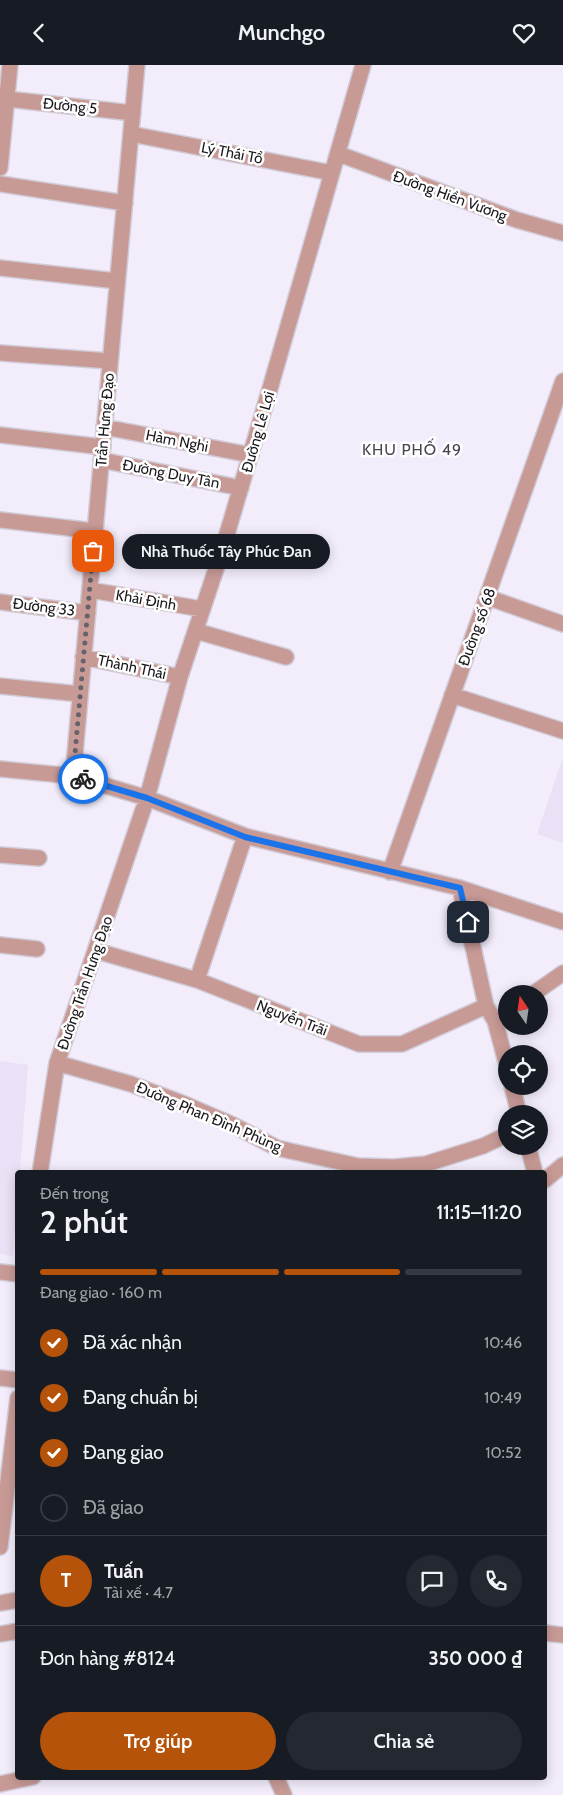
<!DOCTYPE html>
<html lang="vi">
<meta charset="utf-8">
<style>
:root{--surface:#171b24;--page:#242831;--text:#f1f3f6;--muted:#9ea1a6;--line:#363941;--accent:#b45309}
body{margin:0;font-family:Cabin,sans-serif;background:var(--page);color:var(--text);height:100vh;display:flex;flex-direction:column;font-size:19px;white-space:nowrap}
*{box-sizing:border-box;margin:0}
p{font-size:16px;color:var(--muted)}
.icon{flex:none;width:28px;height:28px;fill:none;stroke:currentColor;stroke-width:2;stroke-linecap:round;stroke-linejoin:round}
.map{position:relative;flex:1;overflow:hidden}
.details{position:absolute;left:15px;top:1105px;width:532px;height:610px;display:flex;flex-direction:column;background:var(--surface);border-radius:5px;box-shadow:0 2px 12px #0003}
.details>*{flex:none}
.needle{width:32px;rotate:347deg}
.buttons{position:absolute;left:498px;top:920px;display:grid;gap:10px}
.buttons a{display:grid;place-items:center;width:50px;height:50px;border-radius:50%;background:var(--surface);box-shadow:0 2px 12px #0003;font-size:25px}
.pin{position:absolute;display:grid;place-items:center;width:42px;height:42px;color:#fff;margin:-21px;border-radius:10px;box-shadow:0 2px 8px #0006}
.courier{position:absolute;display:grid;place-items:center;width:50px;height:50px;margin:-25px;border:4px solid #1a73e8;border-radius:50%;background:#fff;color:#222;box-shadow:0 1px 6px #0007}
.bubble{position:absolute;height:35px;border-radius:18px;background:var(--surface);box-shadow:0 2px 12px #0003;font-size:16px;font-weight:600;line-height:35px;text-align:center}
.overview em{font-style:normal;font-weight:600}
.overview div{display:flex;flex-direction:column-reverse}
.overview{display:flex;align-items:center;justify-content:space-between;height:85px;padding:0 25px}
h1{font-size:32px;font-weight:600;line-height:38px}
.bar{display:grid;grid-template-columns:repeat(4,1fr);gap:8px 5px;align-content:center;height:60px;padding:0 25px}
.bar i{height:6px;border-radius:4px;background:var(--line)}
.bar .selected{background:var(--accent)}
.bar p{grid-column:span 4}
.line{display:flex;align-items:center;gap:12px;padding:0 25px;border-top:1px solid var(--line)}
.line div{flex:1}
.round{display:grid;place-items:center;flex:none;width:52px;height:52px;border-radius:26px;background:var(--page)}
ol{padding:0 25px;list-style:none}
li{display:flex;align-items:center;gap:15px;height:55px}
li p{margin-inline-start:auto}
li .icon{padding:5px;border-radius:50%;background:var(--accent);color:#fff;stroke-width:4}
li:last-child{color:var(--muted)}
li i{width:28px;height:28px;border:2px solid var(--line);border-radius:50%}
.button{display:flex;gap:10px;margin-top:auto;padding:10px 25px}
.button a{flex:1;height:58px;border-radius:30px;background:var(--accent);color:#fff;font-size:20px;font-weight:600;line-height:58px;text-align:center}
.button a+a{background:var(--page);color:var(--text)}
header{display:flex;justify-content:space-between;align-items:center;height:65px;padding:0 25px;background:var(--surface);font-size:22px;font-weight:600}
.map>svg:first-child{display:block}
.built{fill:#eae1f6}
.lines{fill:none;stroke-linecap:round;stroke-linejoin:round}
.minor-casing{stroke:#d0cbd7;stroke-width:18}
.tertiary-casing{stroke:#d0cbd7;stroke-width:18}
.minor{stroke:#c89a96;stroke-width:15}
.tertiary{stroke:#c89a96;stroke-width:15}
.done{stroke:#65626a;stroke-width:5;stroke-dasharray:0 9}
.route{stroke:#1a73e8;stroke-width:6}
.labels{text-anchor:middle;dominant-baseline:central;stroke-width:5;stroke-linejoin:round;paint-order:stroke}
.street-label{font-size:15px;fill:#19171c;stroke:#fff}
.neighbourhood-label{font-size:16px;letter-spacing:1px;fill:#49444f;stroke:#fff}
</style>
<header><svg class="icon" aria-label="back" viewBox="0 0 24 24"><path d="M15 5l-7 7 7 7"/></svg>Munchgo<svg class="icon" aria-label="heart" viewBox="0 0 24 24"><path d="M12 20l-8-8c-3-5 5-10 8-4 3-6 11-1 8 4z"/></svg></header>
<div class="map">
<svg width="563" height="1730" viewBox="0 0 563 1730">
<rect width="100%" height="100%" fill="#f3edfb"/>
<path class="built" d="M563,692V778L537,769Z
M0,996L28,1000L20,1107L18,1108L17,1134L13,1191L0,1189Z"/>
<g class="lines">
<g class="minor-casing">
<path id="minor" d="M7,34L133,48
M131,69L332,108
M339,89L517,155L563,168
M0,119L125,138
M0,203L117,216
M0,288L110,296
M104,362L251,390
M0,370L103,382
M101,395L241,423
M0,455L94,466
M90,525L202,544
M487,532L563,559
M0,537L88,548
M196,566L286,592
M83,592L180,612
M0,621L80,629
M452,630L563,666
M0,704L73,711L147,733L245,771L460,823L563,857
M73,711L137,0
M0,790L39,793
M390,807L563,316
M460,823L486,941L495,956L506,997
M0,880L37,884
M97,886L197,915L359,979H402L486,941
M197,915L245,771
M533,929L563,908
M57,998L131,1019L182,1038L233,1060L277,1083L358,1101L394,1102L426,1099L483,1081L506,1070
M512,1021L519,1049
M528,1081L535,1108
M40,1108L57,998L147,733L180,612L222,486L269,327L363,0
M545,1115L563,1100
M0,1207L18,1209
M0,1313L18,1315
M0,1482L18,1333
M0,1538L18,1535
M545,1568L563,1570
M0,1569L18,1566
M276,1712L284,1730
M0,1719L33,1712"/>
</g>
<g class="tertiary-casing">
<path id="tertiary" d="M0,103L10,0"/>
</g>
<use href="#minor" class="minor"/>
<use href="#tertiary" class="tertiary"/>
</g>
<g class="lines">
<path class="done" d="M83,714L73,711L93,486"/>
<path class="route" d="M83,714L147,733L245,772L460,823L468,857"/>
</g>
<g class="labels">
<g class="street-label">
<text transform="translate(70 41) rotate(6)">Đường 5</text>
<text transform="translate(232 88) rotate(11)">Lý Thái Tổ</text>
<text transform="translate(450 131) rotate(20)">Đường Hiền Vương</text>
<text transform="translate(105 355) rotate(-85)">Trần Hưng Đạo</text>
<text transform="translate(258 367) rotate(-74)">Đường Lê Lợi</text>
<text transform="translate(177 376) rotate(11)">Hàm Nghi</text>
<text transform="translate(171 409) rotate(11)">Đường Duy Tân</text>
<text transform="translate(146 535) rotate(10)">Khải Định</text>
<text transform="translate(44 542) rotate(7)">Đường 33</text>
<text transform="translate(477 562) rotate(-70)">Đường số 68</text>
<text transform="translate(132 602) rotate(12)">Thành Thái</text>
<text transform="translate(85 918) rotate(-71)">Đường Trần Hưng Đạo</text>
<text transform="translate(292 953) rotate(21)">Nguyễn Trãi</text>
<text transform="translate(209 1052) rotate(23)">Đường Phan Đình Phùng</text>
</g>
<g class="neighbourhood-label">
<text x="412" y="384">KHU PHỐ 49</text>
</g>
</g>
</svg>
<div class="buttons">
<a><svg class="needle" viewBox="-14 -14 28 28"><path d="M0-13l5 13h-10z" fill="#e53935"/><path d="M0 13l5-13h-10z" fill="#9ea1a6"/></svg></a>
<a><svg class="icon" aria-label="locate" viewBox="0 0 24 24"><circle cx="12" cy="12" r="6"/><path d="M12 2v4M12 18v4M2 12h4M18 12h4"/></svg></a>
<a><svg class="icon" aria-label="layers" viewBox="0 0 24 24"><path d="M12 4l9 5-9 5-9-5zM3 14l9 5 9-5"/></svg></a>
</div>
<div class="pin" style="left:93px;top:486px;background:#ea580c"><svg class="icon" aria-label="bag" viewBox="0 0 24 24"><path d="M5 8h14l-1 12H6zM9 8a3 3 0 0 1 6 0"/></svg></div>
<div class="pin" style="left:468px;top:857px;background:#1f2937"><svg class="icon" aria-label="home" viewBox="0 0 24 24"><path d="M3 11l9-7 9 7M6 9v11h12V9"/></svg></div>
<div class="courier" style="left:83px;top:714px"><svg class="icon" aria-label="bike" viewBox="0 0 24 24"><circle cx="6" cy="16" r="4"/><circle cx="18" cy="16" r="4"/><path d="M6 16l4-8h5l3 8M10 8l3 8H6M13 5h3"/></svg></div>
<div class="bubble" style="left:122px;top:469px;width:208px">Nhà Thuốc Tây Phúc Đan</div>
<section class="details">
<div class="overview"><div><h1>2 phút</h1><p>Đến trong</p></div><em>11:15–11:20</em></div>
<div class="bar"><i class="selected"></i><i class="selected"></i><i class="selected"></i><i></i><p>Đang giao · 160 m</p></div>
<ol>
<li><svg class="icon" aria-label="check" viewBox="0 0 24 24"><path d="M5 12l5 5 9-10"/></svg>Đã xác nhận<p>10:46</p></li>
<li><svg class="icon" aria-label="check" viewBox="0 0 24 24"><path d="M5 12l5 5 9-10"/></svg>Đang chuẩn bị<p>10:49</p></li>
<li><svg class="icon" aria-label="check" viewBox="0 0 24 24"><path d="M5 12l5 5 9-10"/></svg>Đang giao<p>10:52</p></li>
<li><i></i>Đã giao</li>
</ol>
<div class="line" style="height:90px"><b class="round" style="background:var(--accent);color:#fff">T</b><div><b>Tuấn</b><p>Tài xế · 4.7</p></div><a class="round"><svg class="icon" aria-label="chat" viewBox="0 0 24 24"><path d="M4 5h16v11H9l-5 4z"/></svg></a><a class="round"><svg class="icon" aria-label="phone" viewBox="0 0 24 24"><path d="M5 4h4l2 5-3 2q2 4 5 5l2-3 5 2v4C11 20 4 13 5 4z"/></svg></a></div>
<div class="line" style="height:65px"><div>Đơn hàng #8124</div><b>350 000 ₫</b></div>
<div class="button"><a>Trợ giúp</a><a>Chia sẻ</a></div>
</section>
</div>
